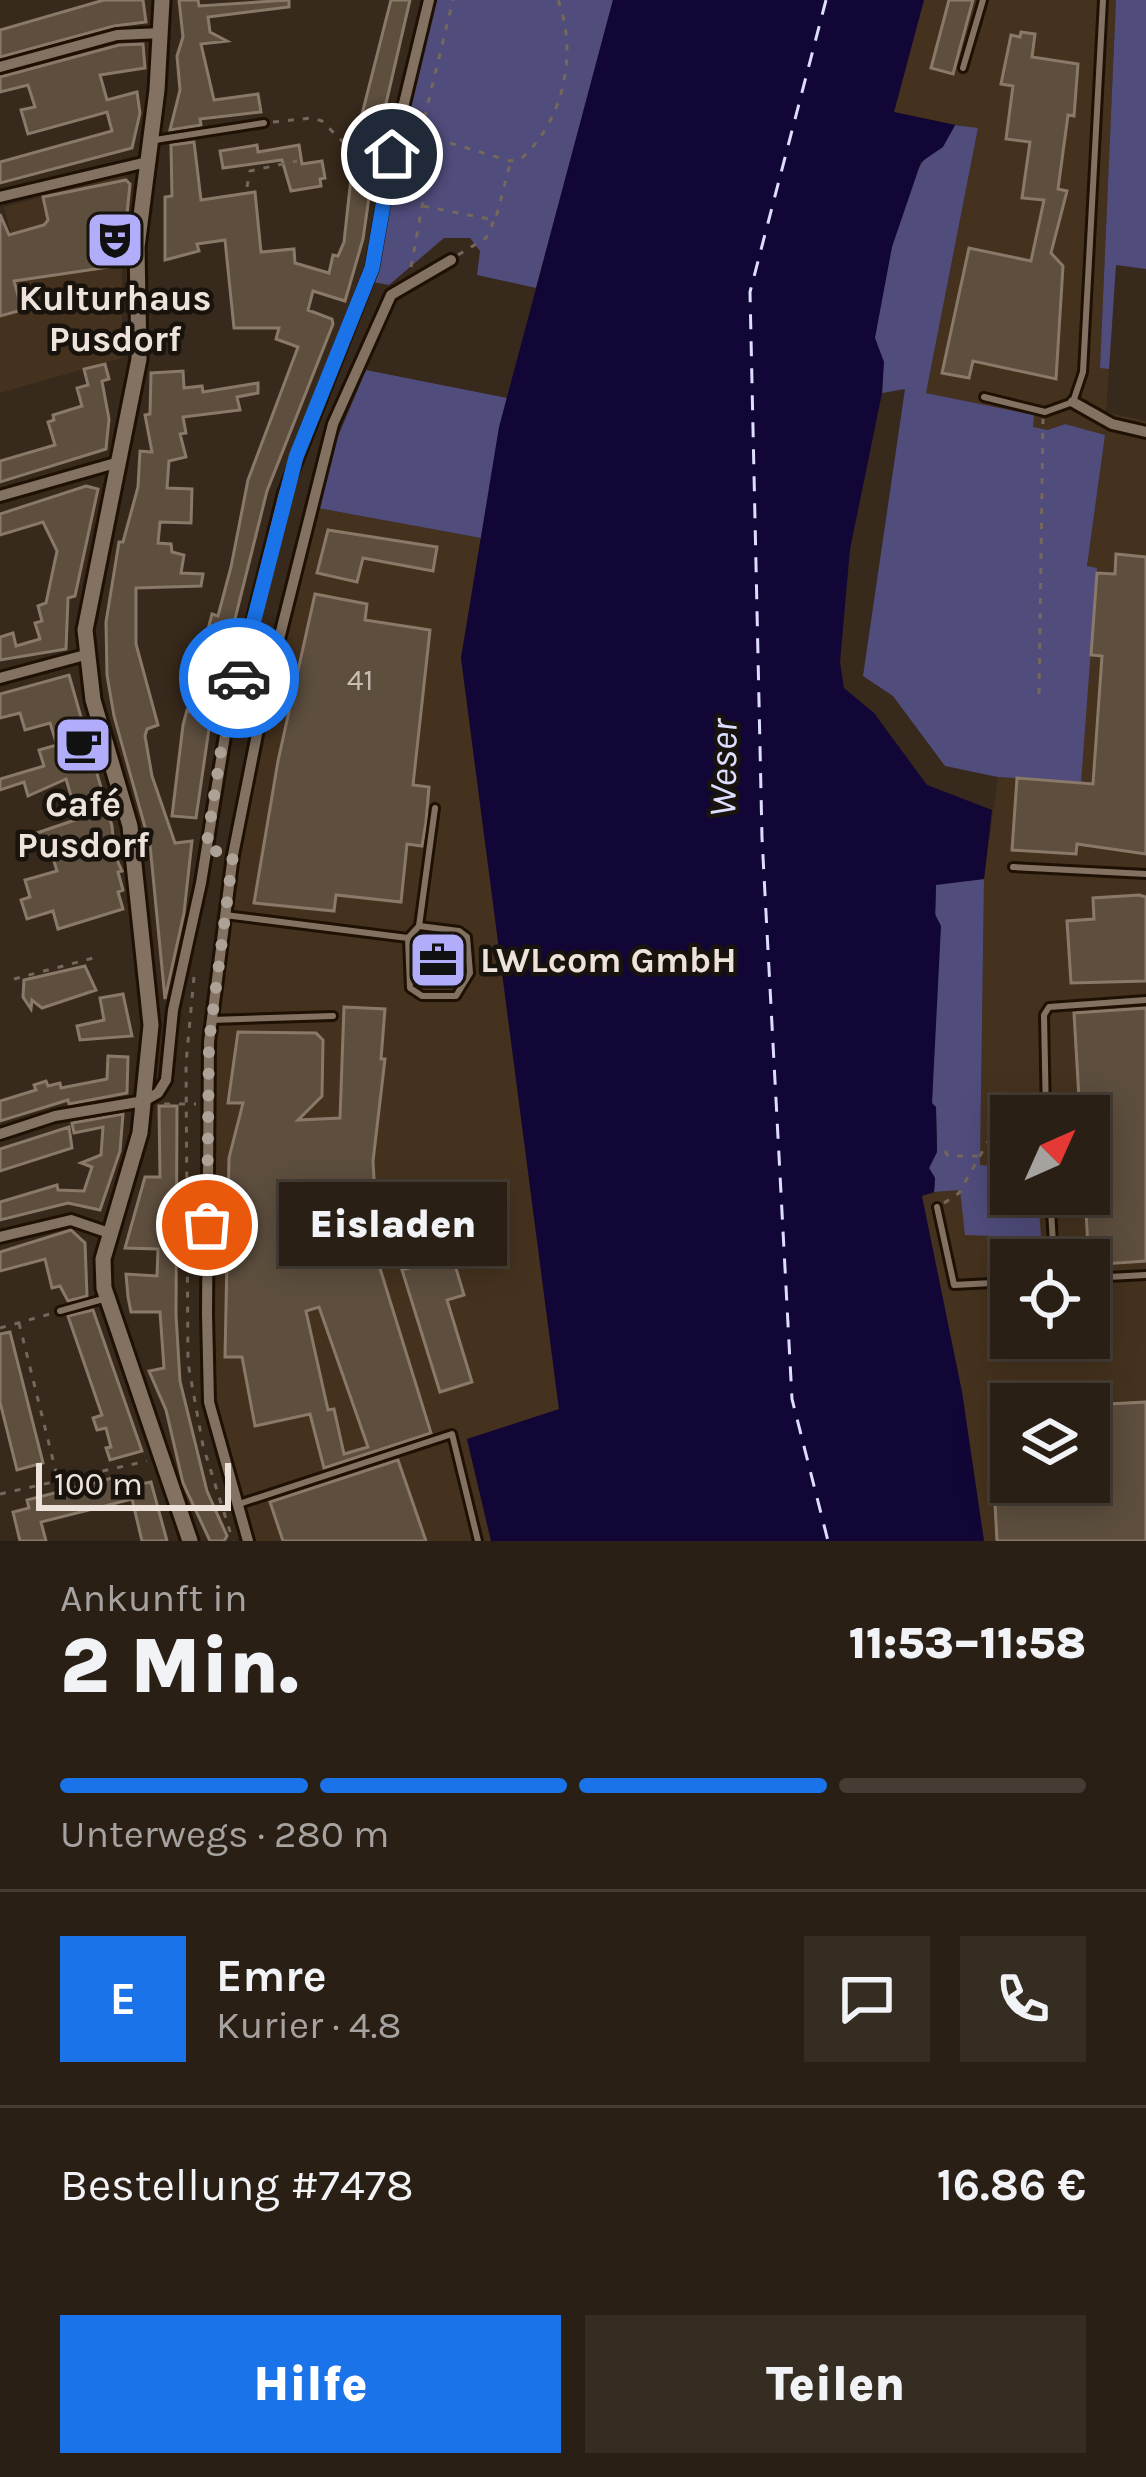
<!DOCTYPE html>
<html lang="de">
<meta charset="utf-8">
<style>
:root{--surface:#291f14;--page:#352c22;--text:#f1f3f6;--muted:#a5a2a0;--line:#453d34;--accent:#1a73e8}
body{margin:0;font-family:Karla,sans-serif;background:var(--page);color:var(--text);height:100vh;display:flex;flex-direction:column;font-size:45px;white-space:nowrap}
*{box-sizing:border-box;margin:0}
p{font-size:39px;color:var(--muted)}
.icon{flex:none;width:66px;height:66px;fill:none;stroke:currentColor;stroke-width:2;stroke-linecap:round;stroke-linejoin:round}
.map{position:relative;height:1541px;overflow:hidden}
.details{display:flex;flex-direction:column;background:var(--surface);flex:1}
.details>*{flex:none}
.needle{width:78px;rotate:45deg}
.controls{position:absolute;left:990px;top:1095px;display:grid;gap:24px}
.controls a{display:grid;place-items:center;width:120px;height:120px;border-radius:0px;background:var(--surface);box-shadow:0 6px 30px #0003,0 0 0 3px var(--line);font-size:60px}
.scale{position:absolute;left:36px;bottom:30px;width:195px;box-sizing:border-box;padding-left:12px;border:6px solid #ede3da;border-top:0;font-size:33px;line-height:42px;white-space:nowrap;color:#ede3da;-webkit-text-stroke:9px #19130d;paint-order:stroke}
.pin{position:absolute;display:grid;place-items:center;width:102px;height:102px;color:#fff;margin:-51px;border:6px solid #fff;border-radius:50%;box-shadow:0 3px 12px #0007}
.courier{position:absolute;display:grid;place-items:center;width:120px;height:120px;margin:-60px;border:9px solid #1a73e8;border-radius:50%;background:#fff;color:#222;box-shadow:0 3px 15px #0007}
.bubble{position:absolute;height:84px;border-radius:0px;background:var(--surface);box-shadow:0 6px 30px #0003,0 0 0 3px var(--line);font-size:39px;font-weight:800;line-height:84px;text-align:center}
.summary em{font-style:normal;font-weight:800}
.summary div{display:flex;flex-direction:column-reverse}
.summary{display:flex;align-items:center;justify-content:space-between;height:204px;padding:0 60px}
h1{font-size:78px;font-weight:800;line-height:90px}
.bar{display:grid;grid-template-columns:repeat(4,1fr);gap:18px 12px;align-content:center;height:144px;padding:0 60px}
.bar i{height:15px;border-radius:9px;background:var(--line)}
.bar .selected{background:var(--accent)}
.bar p{grid-column:span 4}
.line{display:flex;align-items:center;gap:30px;padding:0 60px;border-top:3px solid var(--line)}
.line div{flex:1}
.round{display:grid;place-items:center;flex:none;width:126px;height:126px;border-radius:0px;background:var(--page)}
.button{display:flex;gap:24px;margin-top:auto;padding:24px 60px}
.button a{flex:1;height:138px;border-radius:0px;background:var(--accent);color:#fff;font-size:48px;font-weight:800;line-height:138px;text-align:center}
.button a+a{background:var(--page);color:var(--text)}
.map>svg:first-child{display:block}
.built{fill:#45321e;fill-rule:evenodd}
.green{fill:#504d7d}
.water{fill:#110635}
.lines{fill:none;stroke-linecap:round;stroke-linejoin:round}
.ferry{stroke:#ddf;stroke-width:3;stroke-dasharray:15 12;stroke-linecap:butt}
.building{fill:#5d4e3e;stroke:#8a7969;stroke-width:3;fill-rule:evenodd}
.lane-casing{stroke:#1e1104;stroke-width:12}
.street-casing{stroke:#1e1104;stroke-width:16}
.secondary-casing{stroke:#1e1104;stroke-width:21}
.path{stroke:#74675b;stroke-width:3;stroke-dasharray:6 9;stroke-linecap:butt}
.lane{stroke:#837262;stroke-width:6}
.street{stroke:#837262;stroke-width:10}
.secondary{stroke:#837262;stroke-width:15}
.done{stroke:#ada297;stroke-width:12;stroke-dasharray:0 21.6}
.route{stroke:#1a73e8;stroke-width:15}
.labels{text-anchor:middle;dominant-baseline:central;stroke-width:9;stroke-linejoin:round;paint-order:stroke}
.number-label{font-size:30px;fill:#c9beb3}
.poi-label{font-size:36px;font-weight:bold;fill:#ede3da;stroke:#19130d}
.water-label{font-size:39px;font-style:italic;fill:#ddf;stroke:#19130d}
</style>
<div class="map">
<svg width="1146" height="1541" viewBox="0 0 1146 1541">
<rect width="100%" height="100%" fill="#37291b"/>
<path class="built" d="M924,0H1116L1100,367L1109,369L1106,412L1146,421V1541H984L962,1392L921,1195L960,1189L1040,1237L1038,1194H1089V1116H1011V1168L980,1165L984,879L998,777L1080,782L1096,568L1087,567L1105,435L1065,424L1048,430L1032,427L1033,415L926,393L978,129L894,112ZM1011,1260H1089V1338H1011ZM1011,1404H1089V1482H1011Z
M123,175L132,185L122,270V358L0,393V248L14,243L4,207Z
M306,506L481,538L461,658L559,1410L467,1439L491,1541H246L207,1401L205,1041L230,852L258,695Z"/>
<path class="green" d="M433,0H613L536,288L477,275L480,251L470,238H444L389,285L373,282L402,125Z
M1116,0H1146V269L1116,265L1109,369L1100,368Z
M955,125L978,128L926,393L1034,415L1033,427L1048,430L1065,424L1105,435L1087,566L1097,568L1081,782L998,777L945,766L893,696L863,676L905,389L882,393C884,364 877,361 875,338C872,311 905,190 920,166C930,149 947,145 955,125Z
M366,370L507,398L481,538L318,508L334,446Z
M984,879L980,1165L1011,1168V1194H1038L1041,1238L965,1235L960,1190L934,1192L935,1178L929,1168L937,1152L936,1108L932,1104L936,884Z"/>
<path class="water" d="M613,0H924L894,112L955,125L943,147L921,162L892,247L875,338L884,362L882,393L850,549L840,662L844,688L874,713L927,785L992,810L984,879L936,885L935,914L941,926L932,1103L936,1107L937,1152L929,1168L935,1178L934,1192L922,1196L962,1392L984,1541H491L467,1439L559,1409L461,658L499,427Z"/>
<g class="lines">
<path class="ferry" d="M826,0L750,292L762,838L792,1399L828,1541"/>
</g>
<path class="building" d="M104,0H143L146,22L114,26L0,57V30Z
M179,0H198L199,6L289,0V7L208,17L210,32L227,41L201,44L214,100L258,94L261,112L200,119L201,125L170,130L180,90L177,56L183,37Z
M391,0H410L385,108L389,109L384,135L358,130Z
M949,0H973L953,74L931,68Z
M1021,32L1035,34L1032,57L1078,64L1074,116L1068,115L1058,189L1067,191L1051,253L1063,266L1056,379L973,361L969,378L942,373L969,248L1031,261L1044,200L1022,198L1030,142L1006,139L1013,86L1001,84L1011,35L1020,37Z
M143,44L145,68L100,75L107,100L137,92L140,113L132,148L0,183V162L112,131L107,112L28,134L21,110L35,107L28,85L0,92V77L119,45Z
M194,142L201,200L255,192L261,252L294,249L295,263L329,273L333,255L338,256L344,242L353,160L374,163L363,239L345,301L313,291L308,310L332,319L333,324L267,491L211,715L196,818L172,816L183,725L187,710L193,712L197,697L201,683L196,676L212,614L218,616L231,567L248,480L298,347L276,339L279,328H234L225,240L197,244L199,251L165,260V197L172,196L171,145Z
M257,145L258,152L299,145L302,164L322,161L325,178L320,179L321,186L291,191L282,160L223,168L220,151Z
M126,180L130,184L123,254L115,255L116,266L14,281L22,310L0,316V214L9,235L44,225L48,220L43,197Z
M105,364L109,379L102,381L109,419L106,449L0,482V461L55,445L48,422L54,420L53,415L82,406L77,388L88,385L84,369Z
M183,371L184,388L202,386L203,392L258,383V393L237,397L240,410L183,417L186,433L180,434L186,457L169,461L167,488L192,489L191,523L160,522L158,543L171,544L172,552L184,555L181,573L203,574L201,586L136,588V644L158,725L147,729L145,736L152,776L175,843L192,841L184,913L165,999L150,845L114,716L107,675L106,622L119,542H123L138,487L140,451L152,452L145,415L150,414L151,373Z
M86,486L98,489L75,596L68,598L66,649L0,660V637L13,633L16,646L40,639L35,623L42,621L38,606L46,603L57,551L43,522L0,535V514Z
M328,530L437,547L433,571L363,558L357,582L317,573Z
M1116,554L1146,557V854L1077,844L1076,854L1012,850L1017,778L1093,784L1102,656L1091,655L1097,573L1115,574Z
M315,594L367,604L365,620L430,630L413,785L429,787L426,822L422,846L407,844L401,902L336,895L334,911L254,903L278,761Z
M69,675L112,826L113,838L108,840L122,871L118,872L123,890L118,892L123,909L58,929L53,911L27,919L21,900L30,897L25,880L57,871L49,845L27,852L22,838L78,819L66,779L28,796L24,782L0,790V779L44,766L39,750L57,745L50,723L25,730L20,713L0,718V694Z
M1139,895L1146,897V981L1071,983L1067,921L1094,919L1093,898Z
M422,934L460,941L453,986L417,982Z
M85,966L96,990L42,1008L32,1000L31,1009L23,997L24,980Z
M123,994L132,1036L80,1040L77,1026L104,1020L100,998Z
M344,1007L385,1009L381,1059H385L373,1161L378,1248L374,1249L431,1433L324,1468L310,1414L255,1426L242,1357H225L229,1158L243,1103H228L238,1032L316,1033L323,1040L322,1096L298,1120L340,1118ZM301,1201L344,1202L346,1229L300,1243ZM319,1307L368,1447L344,1454L334,1409L328,1410L306,1311Z
M1146,1008V1261L1089,1265L1085,1194H1089V1116H1080L1074,1013Z
M108,1056L128,1057L127,1093L69,1104L68,1100L0,1121V1101L36,1090L34,1085L46,1081L48,1086L60,1083L61,1088L107,1079Z
M159,1106H177L176,1315L180,1381L207,1491L227,1536L224,1541H210L183,1483L166,1410L149,1371L164,1368L160,1312H131L128,1297L126,1274L157,1276L158,1249L125,1248L145,1177H160Z
M123,1114L120,1151L100,1210L68,1203L0,1220V1202L57,1185L58,1190L84,1191L92,1167L81,1163L101,1155L103,1127L74,1133L72,1123Z
M69,1127L72,1148L0,1171V1149Z
M71,1230L85,1243L87,1296L68,1301L60,1286L52,1288L45,1259L0,1271V1252Z
M452,1255L464,1295L447,1300L472,1382L440,1392L402,1270Z
M93,1310L142,1451L110,1460L106,1448L111,1447L106,1428L97,1430L93,1418L102,1415L68,1316Z
M10,1332L43,1463L17,1470L0,1402V1334Z
M1146,1402V1541H997L990,1410L1011,1409V1482H1089V1405Z
M398,1460L426,1541H283L270,1502Z
M112,1478L114,1485L140,1479L141,1484L151,1482L167,1541H142L132,1499L41,1522L46,1541H20L13,1512L29,1508L27,1500Z"/>
<g class="lines">
<g class="lane-casing">
<path id="lane" d="M963,68L983,0
M155,140L264,123
M984,397L1045,412L1073,402L1083,372L1103,0
M1013,867L1146,874
M225,915L408,938L410,988L422,996H456L470,973L467,937L459,931L419,926L408,938
M419,926L435,808
M212,1020L333,1016
M1046,1116L1044,1015L1049,1007L1146,1000
M1050,1194L1054,1260
M937,1207L954,1285L1011,1282
M1089,1278L1146,1275
M60,1311L103,1299
M239,1504L452,1434L478,1541"/>
</g>
<g class="street-casing">
<path id="street" d="M0,67L117,35L162,33
M0,197L147,162
M1073,402L1112,424L1146,432
M0,496L119,462
M0,678L85,655
M0,1134L55,1116L144,1101L158,1093L166,1080L173,1010L201,883L227,723L284,493L372,268L392,153L429,0
M0,1237L71,1220L109,1233
M248,1541L209,1402L207,1314L209,1042L233,855L264,699L333,424L391,295L451,260"/>
</g>
<g class="secondary-casing">
<path id="secondary" d="M162,0L157,90L137,247L139,359L85,630L93,700L130,826L151,1025L140,1133L103,1259L104,1288L190,1541"/>
</g>
<path class="path" d="M273,122L312,118L322,121L345,144L379,151
M407,130L510,161L521,159C564,120 578,53 558,0
M421,132L453,0
M247,187L250,171L297,161
M423,206L489,219L497,214L510,164
M458,255L486,238L496,216
M411,267L434,141
M1039,694L1043,419
M194,977L186,1063L188,1363L203,1446L233,1541
M14,979L97,957
M164,1104H196
M945,1151L948,1156H981
M944,1203L959,1193L990,1138L1011,1137
M19,1323L58,1480
M0,1328L50,1314
M0,1494L147,1461"/>
<use href="#lane" class="lane"/>
<use href="#street" class="street"/>
<use href="#secondary" class="secondary"/>
</g>
<g class="lines">
<path class="done" d="M207,1225L209,1042L233,855L206,849L221,750L239,678"/>
<path class="route" d="M239,678L296,457L372,268L392,154"/>
</g>
<defs>
<g id="theatre-square" transform="scale(3)"><rect x="-9" y="-9" width="18" height="18" rx="4" fill="#b1adfa" stroke="#19130d"/><path d="M-5-5.5Q0-4 5-5.5V0Q5 5 0 6Q-5 5-5 0ZM-3.3-2.5H-1v1.5H-3.3ZM1-2.5H3.3v1.5H1ZM-2.8 1Q0 5.5 2.8 1Z" fill="#111"/></g>
<g id="cafe-square" transform="scale(3)"><rect x="-9" y="-9" width="18" height="18" rx="4" fill="#b1adfa" stroke="#19130d"/><path d="M-5.5-4.5H6V0H3Q3 3.5 0 3.5H-2.5Q-5.5 3.5-5.5 0ZM3-3.2v2h1.7v-2ZM-6 4.5H4V6H-6Z" fill="#111"/></g>
<g id="office-square" transform="scale(3)"><rect x="-9" y="-9" width="18" height="18" rx="4" fill="#b1adfa" stroke="#19130d"/><path d="M-6-3h4V-5.5h4V-3h4V5H-6ZM-1-4.5V-3h2v-1.5ZM-6 0V1H6V0Z" fill="#111"/></g>
</defs>
<g fill-rule="evenodd">
<use href="#theatre-square" x="115" y="240"/>
<use href="#cafe-square" x="83" y="745"/>
<use href="#office-square" x="438" y="960"/>
</g>
<g class="labels">
<g class="number-label">
<text x="360" y="680">41</text>
</g>
<g class="poi-label">
<text x="115" y="298">Kulturhaus<tspan x="115" dy="41">Pusdorf</tspan></text>
<text x="83" y="804">Café<tspan x="83" dy="41">Pusdorf</tspan></text>
<text x="480" y="960" text-anchor="start">LWLcom GmbH</text>
</g>
<g class="water-label">
<text transform="translate(723 768) rotate(-89)">Weser</text>
</g>
</g>
</svg>
<div class="controls">
<a><svg class="needle" viewBox="-14 -14 28 28"><path d="M0-13l5 13h-10z" fill="#e53935"/><path d="M0 13l5-13h-10z" fill="#a5a2a0"/></svg></a>
<a><svg class="icon" aria-label="locate" viewBox="0 0 24 24"><circle cx="12" cy="12" r="6"/><path d="M12 2v4M12 18v4M2 12h4M18 12h4"/></svg></a>
<a><svg class="icon" aria-label="layers" viewBox="0 0 24 24"><path d="M12 4l9 5-9 5-9-5zM3 14l9 5 9-5"/></svg></a>
</div>
<div class="scale">100 m</div>
<div class="pin" style="left:207px;top:1225px;background:#ea580c"><svg class="icon" aria-label="bag" viewBox="0 0 24 24"><path d="M5 8h14l-1 12H6zM9 8a3 3 0 0 1 6 0"/></svg></div>
<div class="pin" style="left:392px;top:154px;background:#1f2937"><svg class="icon" aria-label="home" viewBox="0 0 24 24"><path d="M3 11l9-7 9 7M6 9v11h12V9"/></svg></div>
<div class="courier" style="left:239px;top:678px"><svg class="icon" aria-label="car" viewBox="0 0 24 24"><path d="M5 17H2v-5l4-1 3-4h7l3 4 3 1v5h-3M9 17h6M6 11h13"/><circle cx="7" cy="17" r="2"/><circle cx="17" cy="17" r="2"/></svg></div>
<div class="bubble" style="left:279px;top:1182px;width:228px">Eisladen</div>
</div>
<section class="details">
<div class="summary"><div><h1>2 Min.</h1><p>Ankunft in</p></div><em>11:53–11:58</em></div>
<div class="bar"><i class="selected"></i><i class="selected"></i><i class="selected"></i><i></i><p>Unterwegs · 280 m</p></div>
<div class="line" style="height:216px"><b class="round" style="background:var(--accent);color:#fff">E</b><div><b>Emre</b><p>Kurier · 4.8</p></div><a class="round"><svg class="icon" aria-label="chat" viewBox="0 0 24 24"><path d="M4 5h16v11H9l-5 4z"/></svg></a><a class="round"><svg class="icon" aria-label="phone" viewBox="0 0 24 24"><path d="M5 4h4l2 5-3 2q2 4 5 5l2-3 5 2v4C11 20 4 13 5 4z"/></svg></a></div>
<div class="line" style="height:156px"><div>Bestellung #7478</div><b>16.86 €</b></div>
<div class="button"><a>Hilfe</a><a>Teilen</a></div>
</section>
